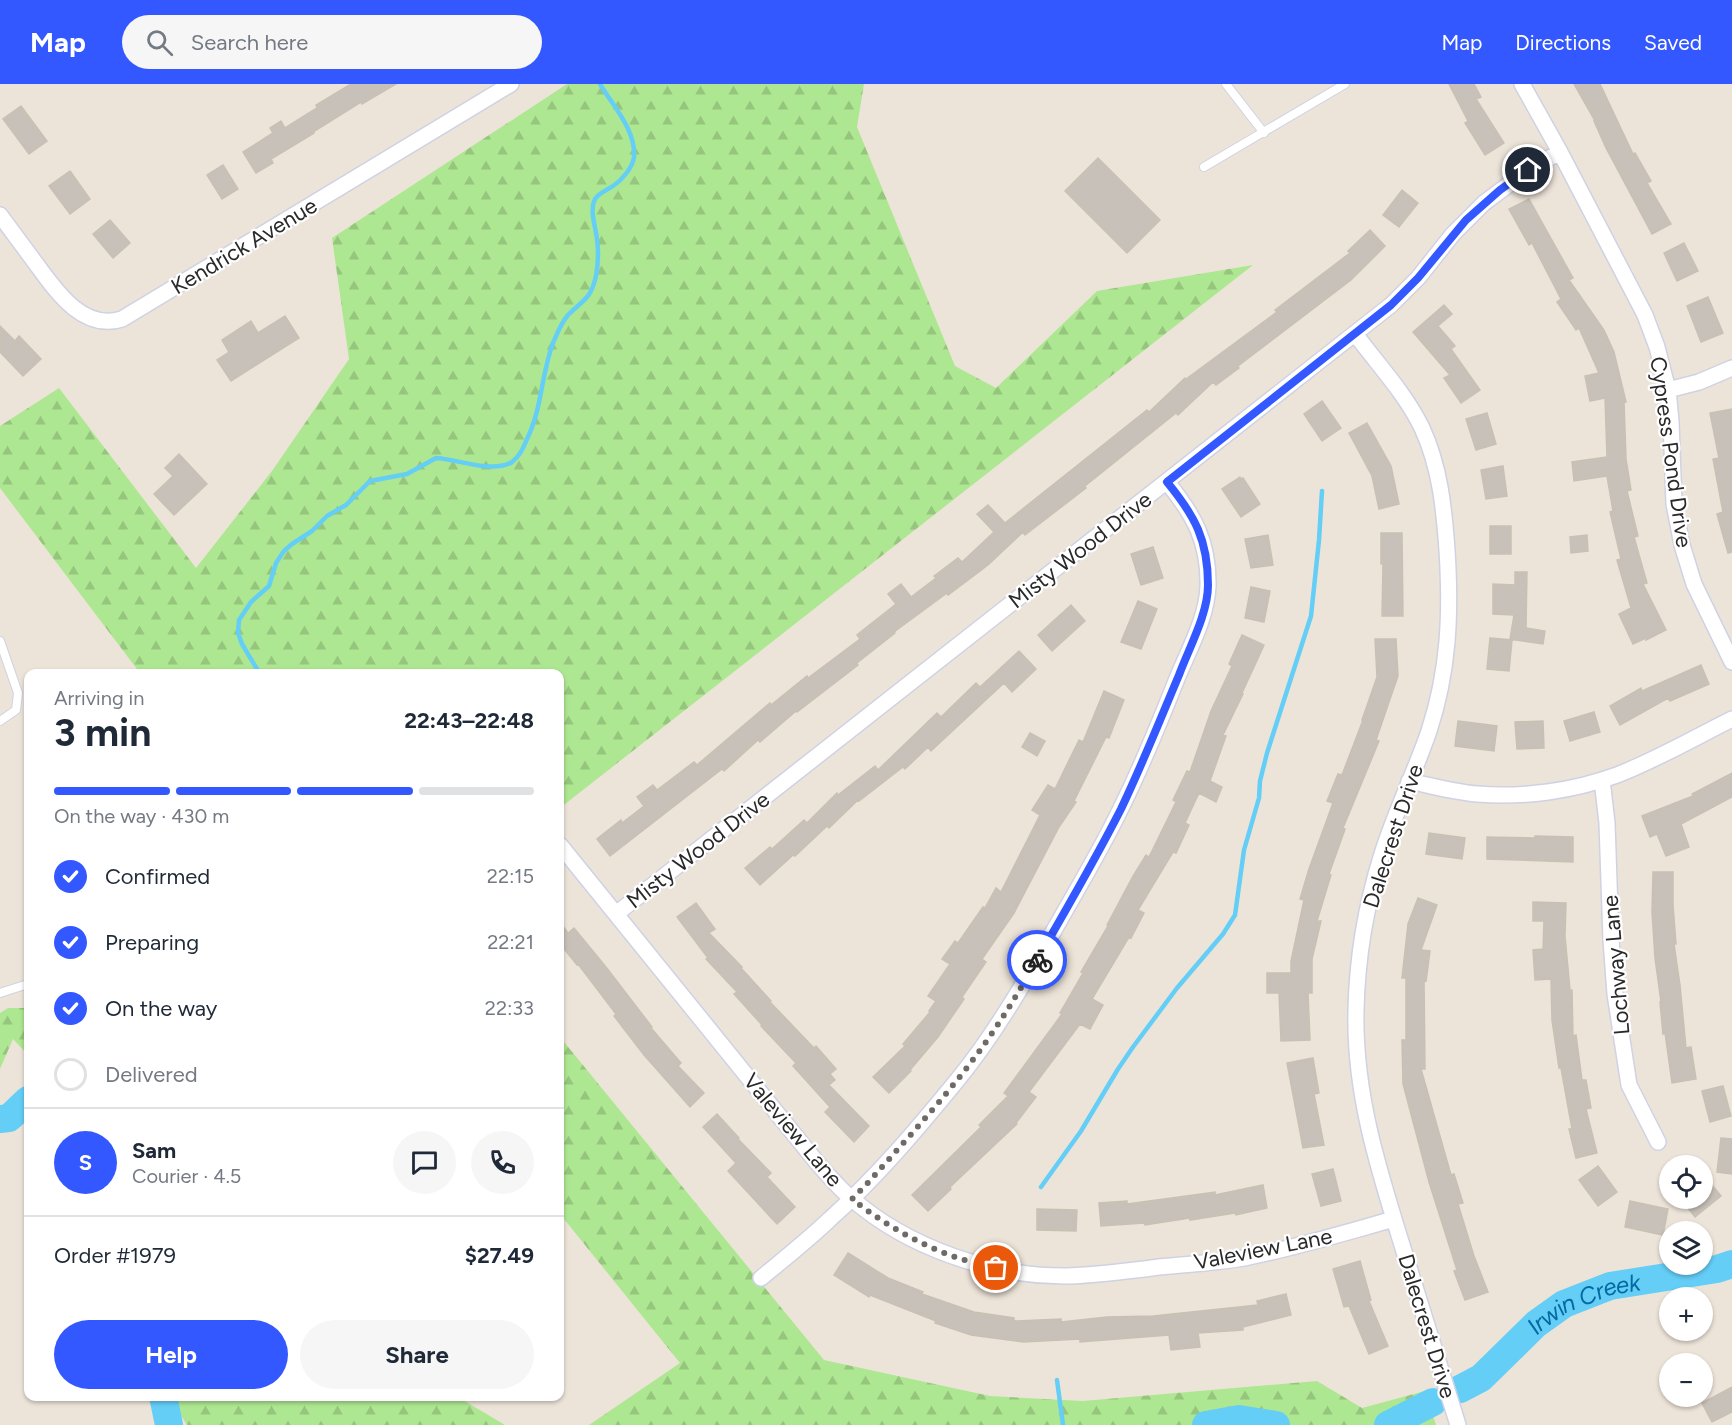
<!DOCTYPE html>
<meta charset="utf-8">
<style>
:root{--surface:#fff;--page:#f6f6f7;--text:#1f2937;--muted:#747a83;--line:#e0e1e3;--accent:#3458ff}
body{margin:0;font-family:Figtree,sans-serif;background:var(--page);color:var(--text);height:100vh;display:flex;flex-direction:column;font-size:22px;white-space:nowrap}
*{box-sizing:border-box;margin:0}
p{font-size:20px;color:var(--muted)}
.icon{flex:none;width:33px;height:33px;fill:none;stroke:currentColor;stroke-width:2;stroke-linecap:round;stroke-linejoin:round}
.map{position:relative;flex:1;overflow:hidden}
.panel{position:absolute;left:24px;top:585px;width:540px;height:732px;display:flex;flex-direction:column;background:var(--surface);border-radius:12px;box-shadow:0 2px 4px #0004}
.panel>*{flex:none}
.buttons{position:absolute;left:1659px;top:1071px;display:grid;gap:12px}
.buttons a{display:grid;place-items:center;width:54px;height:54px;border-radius:50%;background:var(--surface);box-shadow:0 2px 4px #0004;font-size:30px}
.pin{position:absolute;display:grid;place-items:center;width:51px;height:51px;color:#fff;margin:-26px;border:3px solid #fff;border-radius:50%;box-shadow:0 2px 6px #0007}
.courier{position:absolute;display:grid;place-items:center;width:60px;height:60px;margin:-30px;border:4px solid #3458ff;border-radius:50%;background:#fff;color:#222;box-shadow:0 2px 8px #0007}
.headline em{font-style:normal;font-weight:700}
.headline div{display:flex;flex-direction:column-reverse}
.headline{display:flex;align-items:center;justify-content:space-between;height:102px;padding:0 30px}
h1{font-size:39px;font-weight:700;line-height:45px}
.bar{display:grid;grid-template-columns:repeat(4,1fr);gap:9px 6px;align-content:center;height:72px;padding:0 30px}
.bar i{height:8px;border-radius:4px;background:var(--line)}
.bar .active{background:var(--accent)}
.bar p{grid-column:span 4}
.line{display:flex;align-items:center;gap:15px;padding:0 30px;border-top:2px solid var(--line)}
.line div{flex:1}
.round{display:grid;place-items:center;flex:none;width:63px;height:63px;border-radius:32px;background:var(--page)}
ol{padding:0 30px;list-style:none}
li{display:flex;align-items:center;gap:18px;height:66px}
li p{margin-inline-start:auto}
li .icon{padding:6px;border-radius:50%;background:var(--accent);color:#fff;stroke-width:4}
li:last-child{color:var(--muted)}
li i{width:33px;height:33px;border:3px solid var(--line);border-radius:50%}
.primary-button{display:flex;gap:12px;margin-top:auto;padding:12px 30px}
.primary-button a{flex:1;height:69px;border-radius:36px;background:var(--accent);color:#fff;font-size:24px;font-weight:700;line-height:69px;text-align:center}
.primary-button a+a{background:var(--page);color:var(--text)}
header{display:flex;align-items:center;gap:36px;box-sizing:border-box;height:84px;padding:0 30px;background:var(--accent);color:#fff}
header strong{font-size:28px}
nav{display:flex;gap:33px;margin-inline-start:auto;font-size:21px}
.search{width:420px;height:54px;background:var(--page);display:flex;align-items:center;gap:15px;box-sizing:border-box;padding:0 21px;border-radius:33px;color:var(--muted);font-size:22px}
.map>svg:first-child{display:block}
.forest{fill:url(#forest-firs)}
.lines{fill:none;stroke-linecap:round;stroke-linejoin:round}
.stream{stroke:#64cef7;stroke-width:4.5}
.river{stroke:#64cef7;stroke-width:28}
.building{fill:#c8c1b9;stroke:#c8c1b3;stroke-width:1.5}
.lane-casing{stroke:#cfd2e3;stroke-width:10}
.street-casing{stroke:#cfd2e3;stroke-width:18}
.lane{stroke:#fff;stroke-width:8}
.street{stroke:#fff;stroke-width:15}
.done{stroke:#6e6a67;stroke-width:6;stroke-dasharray:0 10.8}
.route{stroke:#3458ff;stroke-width:8}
.labels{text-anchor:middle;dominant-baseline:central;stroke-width:4.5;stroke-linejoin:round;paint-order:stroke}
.street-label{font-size:22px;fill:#292929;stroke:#fff}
.water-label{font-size:24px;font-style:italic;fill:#046aa2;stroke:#fff}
</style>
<header>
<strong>Map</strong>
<div class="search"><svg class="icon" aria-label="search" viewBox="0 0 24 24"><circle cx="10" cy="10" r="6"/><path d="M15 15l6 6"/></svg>Search here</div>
<nav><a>Map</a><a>Directions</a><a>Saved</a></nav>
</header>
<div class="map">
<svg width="1732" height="1341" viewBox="0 0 1732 1341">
<defs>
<pattern id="forest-firs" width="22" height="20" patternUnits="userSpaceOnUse" patternTransform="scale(1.5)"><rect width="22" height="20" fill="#aee791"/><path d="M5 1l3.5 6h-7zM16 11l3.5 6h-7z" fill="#96c67d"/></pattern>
</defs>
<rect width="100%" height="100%" fill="#ede4d9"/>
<path class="forest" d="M567,0H864L857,43L955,282L996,304L1097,207L1253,181L560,724V590L140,589L0,404V342L59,304L196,484L272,387L349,275L332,154Z
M8,924H28V971L13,955L0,985V929Z
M560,953L824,1276L990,1312L1083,1317L1317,1297L1362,1324L1425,1307L1436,1341H589L680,1279L560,1130Z
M169,1313H458L505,1341H187Z"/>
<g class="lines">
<path class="stream" d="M260,590L242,560L238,549L239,536L251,518L269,502L276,479L284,467L292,460L312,447L327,432L346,421L370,397L407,390L436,374C457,375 493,390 512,378C520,372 523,364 527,355C542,325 541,291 553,259C557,250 561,239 568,231C583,216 591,215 596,192C598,180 599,168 597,156C596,143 589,127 595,115C599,109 607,106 613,102C622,96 633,83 634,73C636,46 613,22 600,0
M1041,1103L1081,1047L1118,985L1133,963L1177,904L1223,850L1235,831L1244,766L1259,714L1260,697L1267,669L1311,532L1319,456L1322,407
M1057,1296L1063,1341"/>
<g class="river">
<path d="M0,1035L9,1034L28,1016"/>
<path id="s1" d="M1460,1305L1481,1294L1536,1240L1564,1220L1610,1202L1717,1185L1732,1180"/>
<path d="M163,1312L169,1341"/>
<path d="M1206,1341L1239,1335L1276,1341"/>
<path d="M1388,1341L1433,1318"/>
</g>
</g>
<path class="building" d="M351,0H396L362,20L361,18L313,48L314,49L271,75L273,79L256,89L243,68L273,49L270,44L281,37L285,44L317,24L316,21Z
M1449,0H1474L1481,13L1476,15L1504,59L1485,71L1465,39L1468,37Z
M1574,0H1600L1633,70L1635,69L1651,97L1647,99L1671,140L1652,150L1606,64L1594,37H1595Z
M21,22L47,57L29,70L3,35Z
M1098,74L1160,136L1127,169L1065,107Z
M223,81L238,105L222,115L207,91Z
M70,87L90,115L70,130L49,102Z
M1402,106L1418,119L1399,143L1383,131Z
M1529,115L1573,194L1569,196L1604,246L1614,268L1626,318H1624L1626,375L1631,406L1627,407L1638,452L1634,453L1647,499L1643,500L1666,546L1646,556V554L1633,560L1619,530L1631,524L1617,476L1621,475L1610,428L1613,427L1607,392L1574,397L1572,378L1607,373L1605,314L1590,317L1585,292L1599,289L1579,244L1576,246L1557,218L1561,215L1532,159L1529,161L1509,125Z
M110,136L130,159L113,174L93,150Z
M1370,146L1385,162L1351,196L1238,282L1239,284L1216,301L1213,298L1178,331L1176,329L1085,402L1086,404L1025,451L1023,448L988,481L948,511L947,509L894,548L895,549L857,579L858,581L797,628L796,627L760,658L758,656L724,687L722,685L610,772L597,755L621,736L622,739L644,722L637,713L653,701L657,706L694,678L697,681L770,619L771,621L807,592L808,594L860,555L857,551L896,520L888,510L901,500L911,513L936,494L934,492L958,474L962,478L994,448L977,430L988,421L1005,439L1147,326L1149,328L1185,294L1186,295L1277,228L1275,226L1350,169L1348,167Z
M1684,159L1698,187L1677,197L1664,169Z
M1708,213L1723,249L1701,258L1687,222Z
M1444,221L1452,230L1438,242L1455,262L1451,265L1480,306L1461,319L1444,294L1450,291L1413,248Z
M285,232L299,254L231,297L217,276L229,268L222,256L251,237L258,249Z
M0,242L15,257L19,252L41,275L23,292L0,268Z
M1322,317L1341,344L1322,357L1304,330Z
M1732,325V468L1728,469L1717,430L1723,428L1713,375L1719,374L1710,329Z
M1487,329L1496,360L1476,366L1466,335Z
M1367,339L1391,382L1399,420L1379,425L1372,392L1349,349Z
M179,370L207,400L174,431L154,410L173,392L165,384Z
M1503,382L1507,412L1486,415L1481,386Z
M1240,393L1241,395L1243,394L1260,420L1241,433L1222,405Z
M1490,442H1511V470H1490Z
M1381,449H1402L1403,532H1382L1383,480H1381Z
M1268,451L1273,481L1251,484L1245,455Z
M1587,451L1588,467L1571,469L1570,453Z
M1153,463L1163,494L1141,501L1131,470Z
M1515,488H1527L1526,544L1545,547L1543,560L1510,555L1514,531L1493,530V500L1515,501Z
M1251,503L1270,507L1264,538L1245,534Z
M1138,517L1157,525L1141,565L1121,558Z
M1071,521L1085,537L1052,567L1038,551Z
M1242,551L1264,561L1242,609L1243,610L1223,651L1226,652L1210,697L1222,703L1216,718L1199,709L1185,739L1189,741L1176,769L1173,768L1138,826L1144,829L1131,854L1129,853L1092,915L1103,921L1090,945L1080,940L1029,1008L1036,1013L1016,1039L1017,1040L950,1103L951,1105L928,1127L912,1111L981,1043L979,1041L1008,1012L1004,1009L1062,930L1060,929L1083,889L1081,888L1108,842L1107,841L1133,792L1146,771L1149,773L1176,718L1173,716L1187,687L1190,688L1211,627L1232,582L1229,580Z
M1490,554L1512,556L1509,587L1487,585Z
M1375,555H1396L1398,592L1376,656L1379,657L1343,744L1345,745L1329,790L1331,791L1317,837H1321L1312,875V909H1308L1310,956L1281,957L1279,909H1267V889H1291V877L1304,816L1300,815L1309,785L1333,719L1327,717L1338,690L1342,691L1363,636H1362L1377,593Z
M1019,567L1036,585L1012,608L1004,599L931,667L928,663L905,685L903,683L859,717L858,716L829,744L827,742L795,772L793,771L760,801L745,784L770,763L772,765L804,736L807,739L837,709L838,711L875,682L878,686L937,629L941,633L976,599L980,603Z
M1701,581L1709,600L1670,617L1668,614L1620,641L1610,622L1641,604L1642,607Z
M1104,607L1124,616L1109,654L1106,653L1074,717L1076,718L1059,743L1014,829L982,875L986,878L962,913L964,915L938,953L910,986L911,987L889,1009L873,993L905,962L903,960L930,928L929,927L936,917L928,912L950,880L942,875L955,857L958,859L983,823L985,824L996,804L1001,808L1040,731L1032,726L1048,701L1055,705L1079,656L1083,658Z
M1594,628L1600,648L1570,657L1564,637Z
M1458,637L1497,642L1494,667L1455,662Z
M1543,637L1544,664L1517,665L1515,638Z
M1030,649L1045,657L1037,672L1022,663Z
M1732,689V713L1681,740L1689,763L1666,772L1657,750L1650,753L1642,732L1693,712L1692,710Z
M1429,749L1465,754L1462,775L1426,770Z
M1535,752L1573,753V778L1487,775V753L1535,754Z
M1653,788H1673V821L1676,860H1674L1680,901L1686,964L1691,963L1696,995L1672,999L1665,949L1663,950L1660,918H1661L1655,874L1652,828Z
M1418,814L1437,821L1421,866L1430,867L1426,897L1424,896L1425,985H1421L1451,1091L1454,1090L1463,1119L1458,1120L1474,1172L1488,1208L1465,1216L1454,1187L1457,1186L1429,1098L1403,1000L1402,956H1406V894H1402L1408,840Z
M1533,818L1566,819L1565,852L1570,906H1572L1573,952L1576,951L1582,996H1586L1591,1024L1586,1025L1597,1069L1576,1074L1569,1045H1572L1561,984H1559L1552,936L1551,895L1535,896L1533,866L1543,865L1544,837H1533Z
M696,819L715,845L709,849L742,883L741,884L771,917L770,918L814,964L816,962L836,985L830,990L835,996L829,1001L869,1042L854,1058L825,1028L830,1023L793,982L796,979L761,942L762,941L734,910L737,908L706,875L708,874L677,833Z
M560,838L568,849L574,844L606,883L652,943L651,944L681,979L678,982L704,1009L690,1023L644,971L614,932L616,930L578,880L577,881L560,860Z
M1313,974L1319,1009L1314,1010L1324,1061L1303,1064L1287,979Z
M1723,1002L1731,1032L1710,1038L1702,1007Z
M717,1030L739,1054L738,1055L771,1089L767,1093L795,1123L777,1140L728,1087L736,1079L703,1043Z
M1721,1054L1732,1055V1090L1717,1088Z
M1598,1082L1617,1108L1598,1122L1579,1096Z
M1333,1085L1341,1117L1321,1122L1312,1090Z
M1702,1089L1721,1112L1695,1133L1680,1114H1702Z
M1263,1101L1267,1124L1236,1131L1235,1129L1190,1136V1134L1145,1141L1144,1139L1101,1142L1099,1119L1127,1117V1120L1215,1108V1111Z
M1630,1117L1668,1125L1663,1151L1625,1143Z
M1037,1125L1077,1126L1076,1147L1037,1146Z
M848,1169L888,1194L923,1208L922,1210L974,1228L1014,1234V1237L1061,1235V1238L1107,1233L1153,1232L1258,1221L1257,1217L1286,1210L1291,1231L1243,1243V1246L1198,1249L1200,1263L1171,1266L1169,1251L1080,1258V1255L1023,1258L971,1251L935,1239L936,1237L870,1211L869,1213L834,1191Z
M1360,1177L1371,1216L1369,1217L1388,1262L1369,1270L1349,1222L1344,1223L1333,1185Z
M1732,1303V1328L1712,1338L1702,1319Z"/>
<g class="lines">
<g class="lane-casing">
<path id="lane" d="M1226,0L1264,49
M1204,83L1345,0
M0,557L18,609L16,626L0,637
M0,909L28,900"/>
</g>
<g class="street-casing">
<path id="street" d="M1522,0L1560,68L1645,231L1657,263L1668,306L1671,337L1674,420L1682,461L1694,500L1732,578
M0,131C11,146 23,162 34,177C54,204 82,248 122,235L511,0
M1353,252L1359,255C1381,284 1406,311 1422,344C1440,383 1444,424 1447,466C1451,529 1449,586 1429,647C1415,688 1395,728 1382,770C1366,821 1357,873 1356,927C1354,1008 1378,1084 1402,1161C1421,1221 1439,1281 1458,1341
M1668,306L1699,298L1732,284
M1602,696L1607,739L1611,856L1615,910L1629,1001L1658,1058
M1409,697C1432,702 1454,708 1477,710C1523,714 1573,707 1617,691C1656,676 1694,654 1732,635
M560,761L819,1081C829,1092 839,1104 851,1114C908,1164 993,1193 1068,1192C1099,1191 1129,1187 1159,1183C1187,1180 1216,1179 1244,1174C1295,1164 1344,1149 1394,1135
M616,830L1391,221L1418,194L1453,150L1484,119L1528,86L1560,68
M761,1194C784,1175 808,1156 830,1135C877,1093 919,1043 959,994C997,947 1027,894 1057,841C1079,802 1102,764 1121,724C1142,682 1159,640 1176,597C1188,567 1207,534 1208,502C1209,458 1194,431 1167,398"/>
</g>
<use href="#lane" class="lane"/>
<use href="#street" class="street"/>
</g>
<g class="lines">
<path class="done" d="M996,1184C943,1174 894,1148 852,1115L866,1101C904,1058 944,1015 978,969C1000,939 1019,908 1037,876"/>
<path class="route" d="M1037,876C1066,826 1095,776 1121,725C1142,681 1160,636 1179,591C1189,564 1208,530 1208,501C1208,456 1195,432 1167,398L1391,221L1418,194L1466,136L1500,106L1528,86"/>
</g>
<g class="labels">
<g class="street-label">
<text transform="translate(244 162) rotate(-31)">Kendrick Avenue</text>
<text transform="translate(1671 368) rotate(82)">Cypress Pond Drive</text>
<text transform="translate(1080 466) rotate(-38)">Misty Wood Drive</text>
<text transform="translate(1393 752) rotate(-72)">Dalecrest Drive</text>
<text transform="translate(698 766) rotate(-38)">Misty Wood Drive</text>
<text transform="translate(1616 881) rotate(-95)">Lochway Lane</text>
<text transform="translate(793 1046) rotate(50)">Valeview Lane</text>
<text transform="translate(1263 1165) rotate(-11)">Valeview Lane</text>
<text transform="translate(1427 1242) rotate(73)">Dalecrest Drive</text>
</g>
<g class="water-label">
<text stroke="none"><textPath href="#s1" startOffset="154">Irwin Creek</textPath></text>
</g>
</g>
</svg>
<div class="buttons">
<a><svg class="icon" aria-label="locate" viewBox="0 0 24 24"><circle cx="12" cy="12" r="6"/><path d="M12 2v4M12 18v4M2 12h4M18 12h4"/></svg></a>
<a><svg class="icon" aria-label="layers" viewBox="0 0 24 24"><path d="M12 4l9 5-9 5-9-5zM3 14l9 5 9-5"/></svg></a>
<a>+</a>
<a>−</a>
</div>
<div class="pin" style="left:996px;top:1184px;background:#ea580c"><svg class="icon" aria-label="bag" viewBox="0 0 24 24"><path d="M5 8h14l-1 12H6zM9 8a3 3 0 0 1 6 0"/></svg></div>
<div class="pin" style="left:1528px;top:86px;background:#1f2937"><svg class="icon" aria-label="home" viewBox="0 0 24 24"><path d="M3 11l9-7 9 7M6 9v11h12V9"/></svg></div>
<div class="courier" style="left:1037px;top:876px"><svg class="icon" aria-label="bike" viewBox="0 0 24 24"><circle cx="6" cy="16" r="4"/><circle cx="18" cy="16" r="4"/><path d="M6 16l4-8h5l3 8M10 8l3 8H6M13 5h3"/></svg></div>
<section class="panel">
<div class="headline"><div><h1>3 min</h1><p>Arriving in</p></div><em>22:43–22:48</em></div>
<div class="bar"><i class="active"></i><i class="active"></i><i class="active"></i><i></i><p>On the way · 430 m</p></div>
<ol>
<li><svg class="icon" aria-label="check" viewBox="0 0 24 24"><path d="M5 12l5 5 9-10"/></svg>Confirmed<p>22:15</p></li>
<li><svg class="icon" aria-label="check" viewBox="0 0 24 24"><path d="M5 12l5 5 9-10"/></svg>Preparing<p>22:21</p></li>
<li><svg class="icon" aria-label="check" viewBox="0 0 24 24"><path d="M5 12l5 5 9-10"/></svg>On the way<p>22:33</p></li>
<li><i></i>Delivered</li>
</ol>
<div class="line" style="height:108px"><b class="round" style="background:var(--accent);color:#fff">S</b><div><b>Sam</b><p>Courier · 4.5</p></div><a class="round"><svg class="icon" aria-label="chat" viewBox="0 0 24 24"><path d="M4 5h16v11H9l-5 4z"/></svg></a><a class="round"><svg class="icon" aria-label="phone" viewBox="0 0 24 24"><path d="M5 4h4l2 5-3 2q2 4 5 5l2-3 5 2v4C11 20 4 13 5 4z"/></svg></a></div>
<div class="line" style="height:78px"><div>Order #1979</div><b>$27.49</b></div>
<div class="primary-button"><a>Help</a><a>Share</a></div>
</section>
</div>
